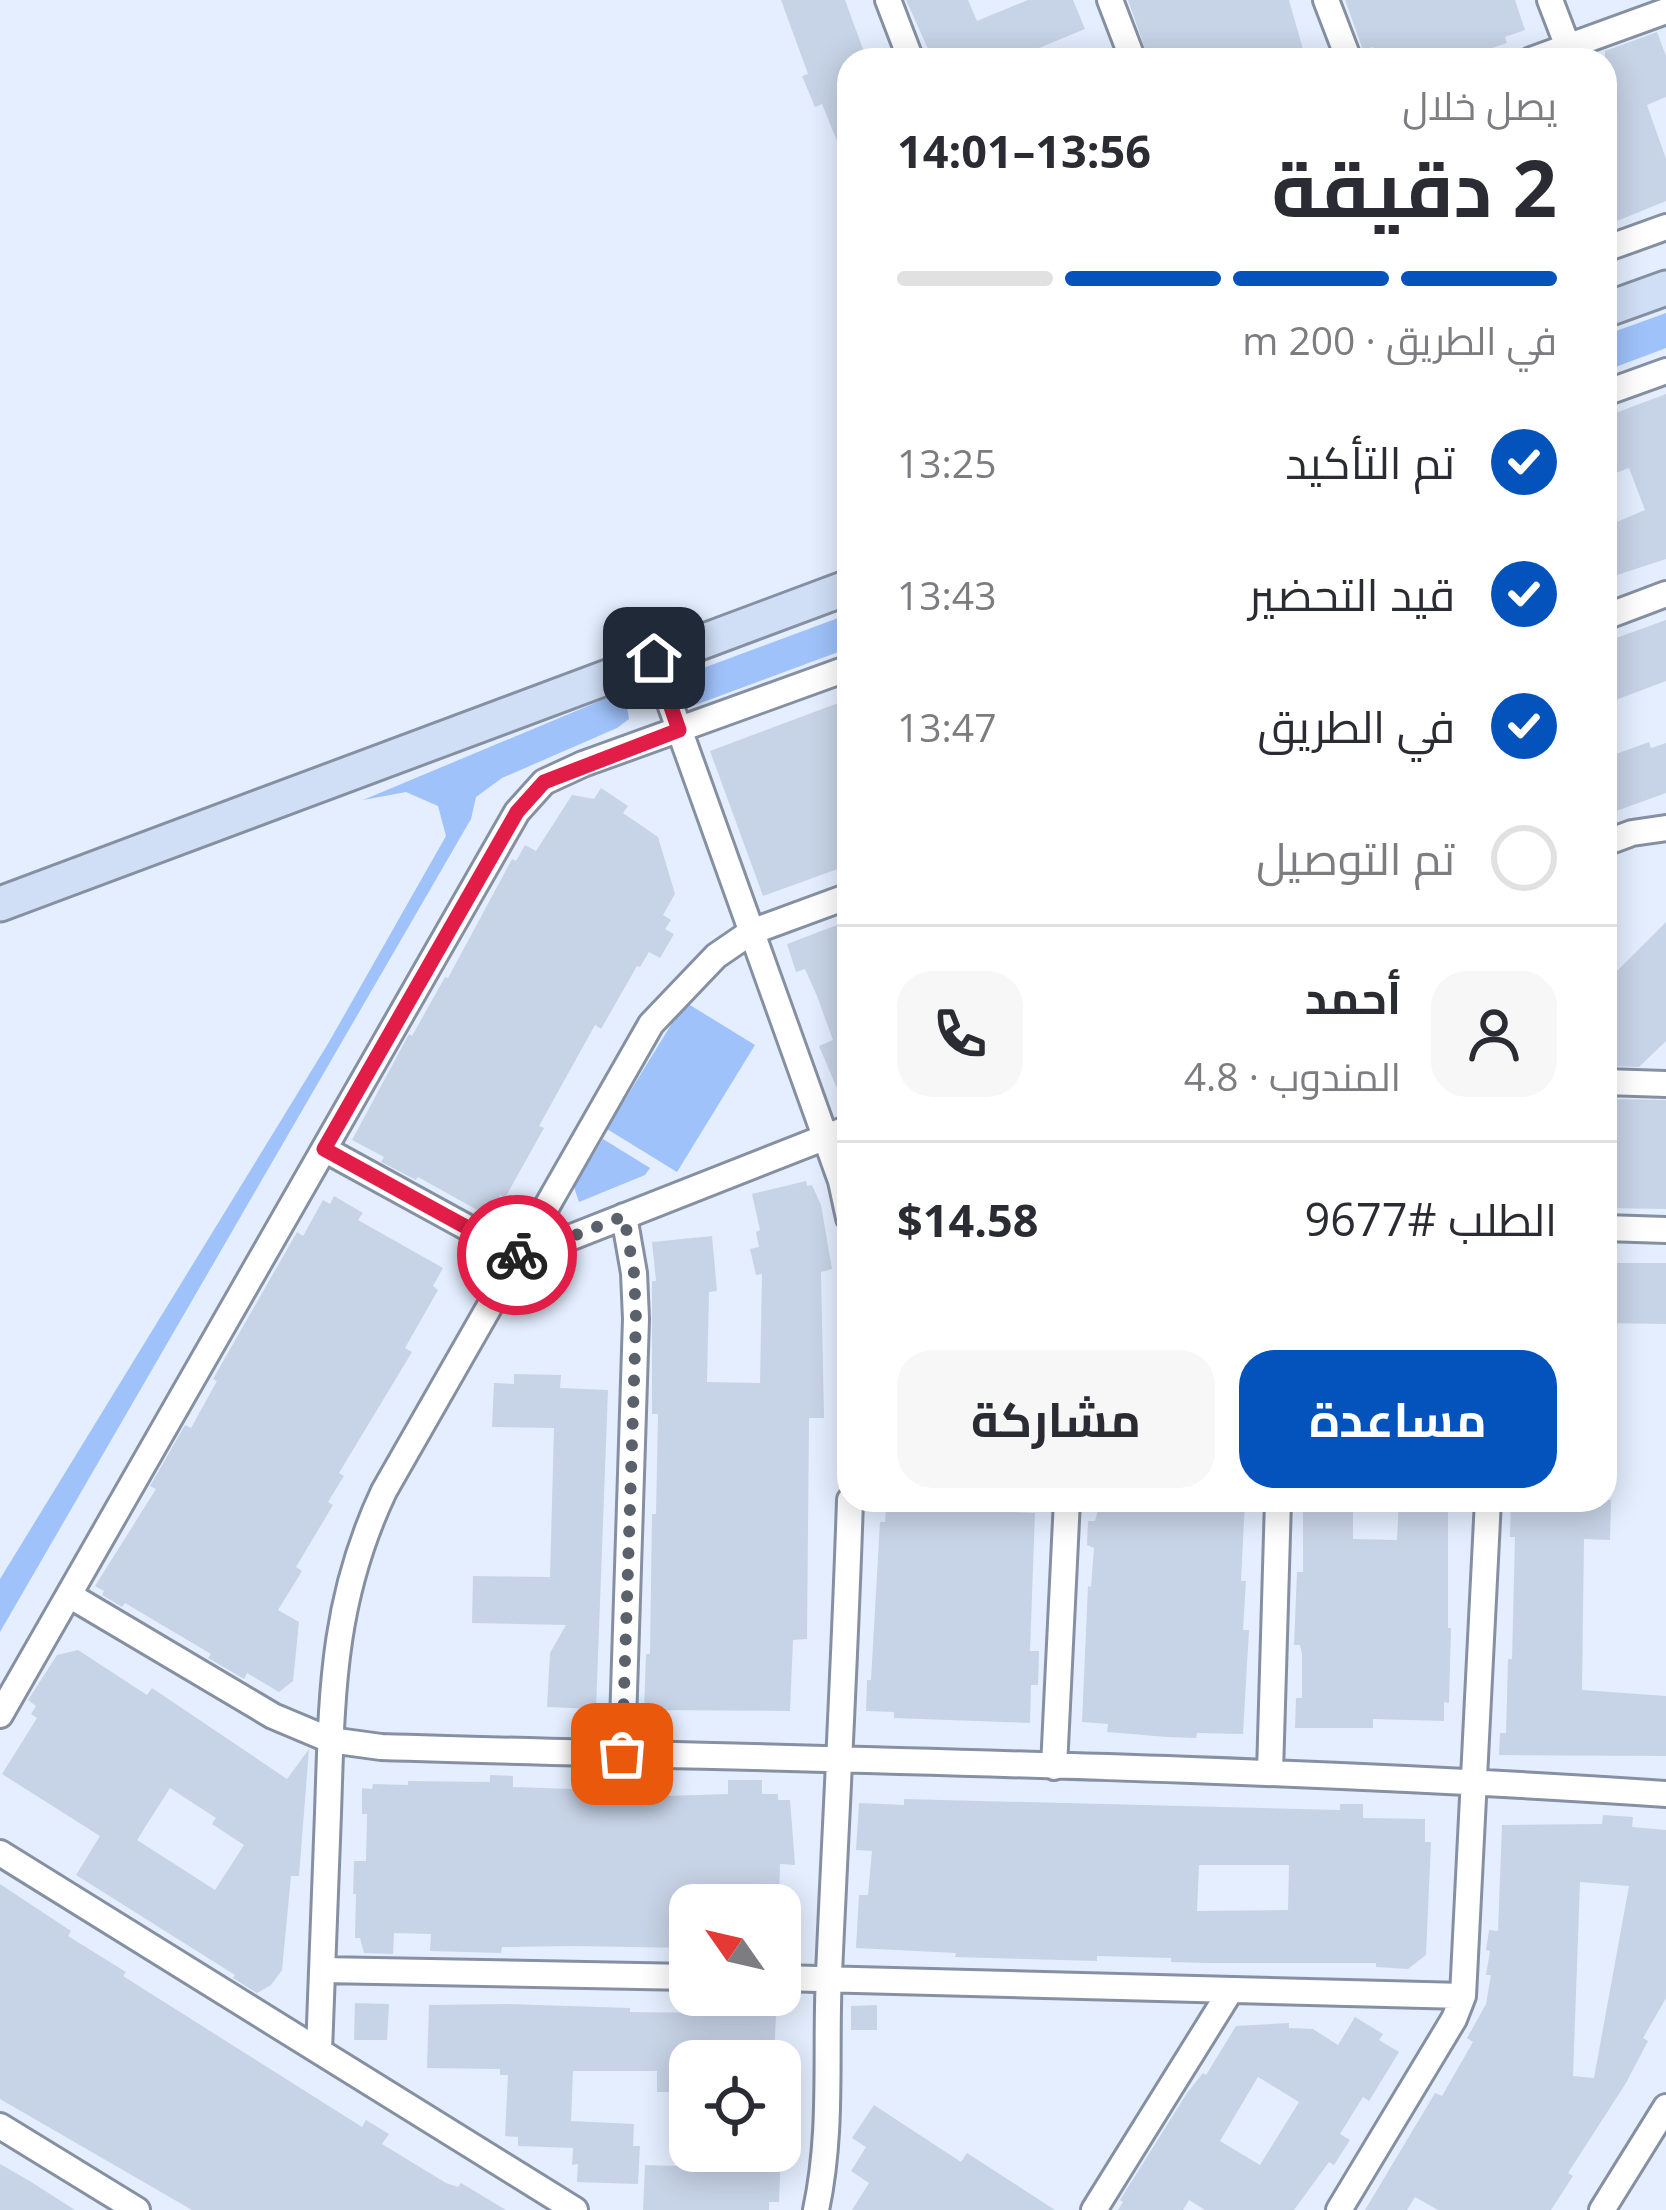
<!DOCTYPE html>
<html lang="ar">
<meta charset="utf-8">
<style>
:root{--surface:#fff;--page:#f7f7f7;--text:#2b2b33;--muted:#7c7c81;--line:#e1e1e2;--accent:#0453bd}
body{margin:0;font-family:"Open Sans",Cairo,sans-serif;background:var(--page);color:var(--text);direction:rtl;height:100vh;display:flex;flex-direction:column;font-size:45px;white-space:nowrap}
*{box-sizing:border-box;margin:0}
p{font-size:39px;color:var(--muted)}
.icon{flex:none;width:66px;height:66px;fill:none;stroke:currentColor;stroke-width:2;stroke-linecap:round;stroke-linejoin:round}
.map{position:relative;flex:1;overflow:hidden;direction:ltr}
.sheet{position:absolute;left:837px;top:48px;width:780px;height:1464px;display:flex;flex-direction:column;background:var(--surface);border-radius:36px;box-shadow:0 6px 30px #0003;direction:rtl}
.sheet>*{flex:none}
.needle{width:78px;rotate:304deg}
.tools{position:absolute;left:669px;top:1884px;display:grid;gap:24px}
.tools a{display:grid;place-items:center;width:132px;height:132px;border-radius:24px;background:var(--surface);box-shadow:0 6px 30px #0003;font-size:60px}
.pin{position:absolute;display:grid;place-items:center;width:102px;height:102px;color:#fff;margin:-51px;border-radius:24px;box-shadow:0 6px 18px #0006}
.courier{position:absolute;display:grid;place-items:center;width:120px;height:120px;margin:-60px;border:9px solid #e11d48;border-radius:50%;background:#fff;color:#222;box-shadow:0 3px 15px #0007}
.head em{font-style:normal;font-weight:700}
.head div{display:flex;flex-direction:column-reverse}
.head{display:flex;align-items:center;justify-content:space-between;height:204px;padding:0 60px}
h1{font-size:78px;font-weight:700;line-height:90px}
.bar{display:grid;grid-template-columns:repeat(4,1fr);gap:18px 12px;align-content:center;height:144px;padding:0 60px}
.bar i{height:15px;border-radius:9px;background:var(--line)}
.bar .selected{background:var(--accent)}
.bar p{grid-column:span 4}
.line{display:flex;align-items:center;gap:30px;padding:0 60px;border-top:3px solid var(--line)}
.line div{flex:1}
.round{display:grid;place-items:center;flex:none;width:126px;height:126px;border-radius:36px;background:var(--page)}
ol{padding:0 60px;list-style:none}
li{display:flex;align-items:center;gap:36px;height:132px}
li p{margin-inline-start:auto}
li .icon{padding:12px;border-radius:50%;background:var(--accent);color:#fff;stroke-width:4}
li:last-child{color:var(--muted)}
li i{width:66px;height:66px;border:6px solid var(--line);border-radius:50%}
.primary-button{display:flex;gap:24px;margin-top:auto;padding:24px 60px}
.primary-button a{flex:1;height:138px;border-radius:36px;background:var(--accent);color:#fff;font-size:48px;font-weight:700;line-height:138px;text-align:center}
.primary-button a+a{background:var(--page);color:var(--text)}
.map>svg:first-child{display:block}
.grass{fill:#9fc2fa}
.building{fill:#c7d4e7;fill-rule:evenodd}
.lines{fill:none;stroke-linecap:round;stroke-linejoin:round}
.street-casing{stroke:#8590a2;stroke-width:30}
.secondary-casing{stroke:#8590a2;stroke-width:39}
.street{stroke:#fff;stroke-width:24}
.secondary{stroke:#d0dff6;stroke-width:33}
.done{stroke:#5b616b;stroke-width:12;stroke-dasharray:0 21.6}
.route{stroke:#e11d48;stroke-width:15}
</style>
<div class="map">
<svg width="1666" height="2210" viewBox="0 0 1666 2210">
<rect width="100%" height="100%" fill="#e4eefe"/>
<path class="grass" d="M1666,313V348L1605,371V335Z
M849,614V648L687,708L676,678Z
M607,698L626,700L629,719L617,728L502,778L476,797L471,819L0,1632V1579L329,1042L446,836L438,806L406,792L363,800Z
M685,1002L755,1045L677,1172L607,1129Z
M603,1139L650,1168L645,1175L579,1202L574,1187Z"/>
<path class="building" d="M781,0H845L867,60H849V171L822,104L815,107L802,76L808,74Z
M906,0H968L977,21L1028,0H1073L1085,29L1010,60H933Z
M1128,0H1289L1306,60H1149Z
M1345,0H1515L1525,30L1505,37L1507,43L1456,60H1377L1373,47L1363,50Z
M1657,32L1666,56V97L1647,105L1666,159V201L1605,226V51Z
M1666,394V559L1605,579V527L1645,510L1629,468L1605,477V417Z
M1666,620V681L1605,704V642Z
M849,699V865L763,896L710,751Z
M1649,742L1651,748L1666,743V793L1605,815V758Z
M601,788L628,806L623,813L658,837L675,894L663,915L671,920L665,929L674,934L660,958L649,952L640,967L637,966L601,1029L595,1025L539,1126L544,1128L505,1198L500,1195L488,1216L418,1177L416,1180L381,1162L384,1157L352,1140L409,1034L412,1036L445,977L448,978L512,859L516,861L525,845L536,851L572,795L594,799Z
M1666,922V1041L1639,1067L1605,1066V983Z
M840,924L849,949L847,1112L819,1046L833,1040L817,996L805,969L796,972L787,944Z
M1605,1099L1666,1100V1209L1605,1208Z
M806,1181L807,1186L812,1185L821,1205L832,1269L821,1272L824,1418H809L807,1639L793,1640L790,1711L644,1710L646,1654H650L652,1514H656L658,1414H652V1281H656L652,1242L712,1236L717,1291L709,1292L707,1382L760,1383L762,1274L756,1275L750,1249L759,1247L756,1232L760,1230L752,1194Z
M334,1196L363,1213L358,1220L443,1268L433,1286L438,1290L405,1348L412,1352L339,1473L344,1476L328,1502L333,1505L296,1567L302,1571L278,1610L299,1622L293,1681L279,1692L247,1673L244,1679L208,1658L211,1654L125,1603L122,1607L102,1595L104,1591L95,1586L156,1489L150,1486L185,1425L191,1428L217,1381L213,1379L297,1232L303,1236L323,1200L330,1204Z
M1605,1263H1666V1324L1605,1323Z
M514,1374L561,1375L560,1388L608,1390L596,1709L547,1707L550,1653L566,1625L472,1623L473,1576L550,1577L554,1428L492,1427L494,1383L514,1384Z
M952,1500H984L983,1511L1035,1513L1030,1651H1039L1038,1685H1031L1030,1723L894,1718V1712L866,1711L867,1680H871L880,1522H885L886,1508L952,1510Z
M1101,1500H1245L1241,1581H1246L1243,1630H1249L1243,1734L1197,1733L1196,1738L1167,1737L1107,1732L1108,1724L1082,1722L1088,1586L1091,1587L1094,1548L1087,1545L1088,1521H1095Z
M1303,1500H1353V1539L1397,1540L1399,1500H1448V1628H1451L1449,1703L1444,1702V1721L1373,1719V1728H1295L1296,1698H1302V1654L1300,1645H1294L1297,1572H1303Z
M1511,1500H1611L1610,1540L1584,1539L1582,1690L1666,1696V1756L1499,1755L1500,1733H1506L1508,1659H1512L1515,1537H1510Z
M78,1650L147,1695L152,1688L287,1779L309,1749L299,1876H291L282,1970L271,1985L257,1993L233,1978L235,1975L76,1875L100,1836L2,1774L37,1718L31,1714L36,1706L28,1700L57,1655ZM170,1788L216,1818L212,1824L244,1845L215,1890L137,1840Z
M490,1775L513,1776V1787L634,1791V1797L728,1794V1780H762V1794H778V1800H790L795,1865L780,1864L779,1905H690V1948L572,1946L502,1947L501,1953L430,1951L431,1934L394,1933L393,1954L364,1953L360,1938H355L356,1894H353L354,1861H366L367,1814H362V1788L372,1789L373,1784L408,1785V1781L490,1782Z
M904,1799L1340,1810V1804H1363V1818L1425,1819V1842H1431L1426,1955L1408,1969L1376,1967V1963H1205L1171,1962V1958L1097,1956V1961L955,1957L956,1953L856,1948L859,1895H868L872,1851L856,1850L859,1803L904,1805ZM1199,1865H1289L1288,1910L1197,1911Z
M1603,1815L1633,1817L1632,1827L1666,1830V1998L1643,2038L1648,2041L1626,2083L1568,2173L1573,2176L1551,2210H1438L1415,2197L1407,2210H1365L1435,2093L1442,2096L1473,2042L1467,2038L1486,2004L1491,1975H1486L1490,1951L1486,1950L1489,1930L1498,1931L1502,1825L1602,1824ZM1580,1882L1629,1886L1594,2078L1573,2076Z
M0,1884L71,1931L68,1936L126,1972L123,1976L362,2127L366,2120L389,2134L382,2144L446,2183L458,2187L461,2183L506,2210H192L0,2099Z
M355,2003L389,2004L387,2040H354Z
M507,2004L630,2008V2012L776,2014L774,2061H690V2092H657V2071H573L571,2121L634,2124L633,2146H640L638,2184L577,2182L578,2164L572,2165L573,2148L518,2146V2137L505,2136L508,2075H500V2069L427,2068L429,2005Z
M877,2005V2030H851V2006Z
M1355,2017L1383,2034L1379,2040L1399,2052L1369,2101L1363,2097L1340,2134L1350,2140L1334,2165L1329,2162L1294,2210H1205L1189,2200L1183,2210H1118L1123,2202L1120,2200L1187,2093L1203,2073L1206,2075L1236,2026L1289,2023V2028L1313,2029L1338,2045ZM1258,2077L1299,2102L1260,2165L1220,2141Z
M874,2105L961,2162L967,2153L1055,2210H852L869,2183L851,2171L866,2147L852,2138Z
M744,2151H781L779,2202H769V2210H643L645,2165L713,2167V2156L744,2157Z
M0,2164L28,2180L75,2210H0Z"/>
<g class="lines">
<g class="street-casing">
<path id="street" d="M888,0L911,60
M1110,0L1133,60
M1326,0L1349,60
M1550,0L1568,47
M1531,60L1666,11
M1605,249L1666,227
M1605,393L1666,371
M1605,617L1666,594
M654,659L841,1181L849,1218
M1605,843L1632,833L1666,828
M1605,1082L1666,1084
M324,1149L521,1257L849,1128
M1605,1228L1666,1230
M69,1595L273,1716L330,1740L381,1747C809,1760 1239,1765 1666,1794
M0,1715L517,812L544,782L583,764L849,668
M622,1754L636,1319L634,1273L624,1216
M1054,1767L1067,1500
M1270,1773L1278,1500
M0,1853L575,2210
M322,1970L690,1977
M780,1978L1463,1996
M319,2051C322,1972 325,1892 328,1813C332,1693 332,1601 384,1491L651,1024L716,956L751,932L849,896
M0,2126L137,2210
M816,2210C833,2131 825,2054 829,1974C836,1816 845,1658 850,1500
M1094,2210L1231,1990
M1339,2210L1454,2019L1463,1996L1488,1500
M1602,2210L1666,2107"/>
</g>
<g class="secondary-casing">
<path id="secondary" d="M1605,310L1666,288
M0,904L849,587"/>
</g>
<use href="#street" class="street"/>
<use href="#secondary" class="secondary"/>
</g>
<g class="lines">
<path class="done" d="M517,1255L520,1257L624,1216L634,1273L636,1319L622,1754"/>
<path class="route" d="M517,1255L324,1149L517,812L544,782L679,730L654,658"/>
</g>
</svg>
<div class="tools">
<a><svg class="needle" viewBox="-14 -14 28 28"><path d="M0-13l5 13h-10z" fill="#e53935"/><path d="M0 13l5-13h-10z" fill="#7c7c81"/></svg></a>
<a><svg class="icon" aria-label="locate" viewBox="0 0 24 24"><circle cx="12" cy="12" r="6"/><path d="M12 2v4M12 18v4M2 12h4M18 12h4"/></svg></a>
</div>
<div class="pin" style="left:622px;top:1754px;background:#ea580c"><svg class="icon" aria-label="bag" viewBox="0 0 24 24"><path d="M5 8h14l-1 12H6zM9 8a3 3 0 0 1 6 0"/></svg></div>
<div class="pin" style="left:654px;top:658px;background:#1f2937"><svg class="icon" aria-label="home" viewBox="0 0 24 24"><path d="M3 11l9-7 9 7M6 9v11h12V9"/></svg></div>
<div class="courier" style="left:517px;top:1255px"><svg class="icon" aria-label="bike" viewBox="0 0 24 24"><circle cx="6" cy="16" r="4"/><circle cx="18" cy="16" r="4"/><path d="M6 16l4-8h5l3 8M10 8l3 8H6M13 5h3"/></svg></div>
<section class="sheet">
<div class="head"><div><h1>2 دقيقة</h1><p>يصل خلال</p></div><em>13:56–14:01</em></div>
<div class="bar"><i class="selected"></i><i class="selected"></i><i class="selected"></i><i></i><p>في الطريق · 200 m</p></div>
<ol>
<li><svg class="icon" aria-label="check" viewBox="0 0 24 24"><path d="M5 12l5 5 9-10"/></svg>تم التأكيد<p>13:25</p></li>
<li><svg class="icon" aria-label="check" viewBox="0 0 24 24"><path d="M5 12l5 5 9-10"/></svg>قيد التحضير<p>13:43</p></li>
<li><svg class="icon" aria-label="check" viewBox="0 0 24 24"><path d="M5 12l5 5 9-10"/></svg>في الطريق<p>13:47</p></li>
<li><i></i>تم التوصيل</li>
</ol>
<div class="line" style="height:216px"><a class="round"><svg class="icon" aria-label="person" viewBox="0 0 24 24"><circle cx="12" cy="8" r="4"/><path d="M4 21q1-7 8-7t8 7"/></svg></a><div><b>أحمد</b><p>المندوب · 4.8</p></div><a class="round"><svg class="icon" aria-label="phone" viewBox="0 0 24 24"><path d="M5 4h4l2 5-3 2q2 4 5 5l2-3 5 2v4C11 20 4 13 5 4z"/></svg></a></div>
<div class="line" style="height:156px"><div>الطلب #9677</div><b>$14.58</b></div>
<div class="primary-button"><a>مساعدة</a><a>مشاركة</a></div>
</section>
</div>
